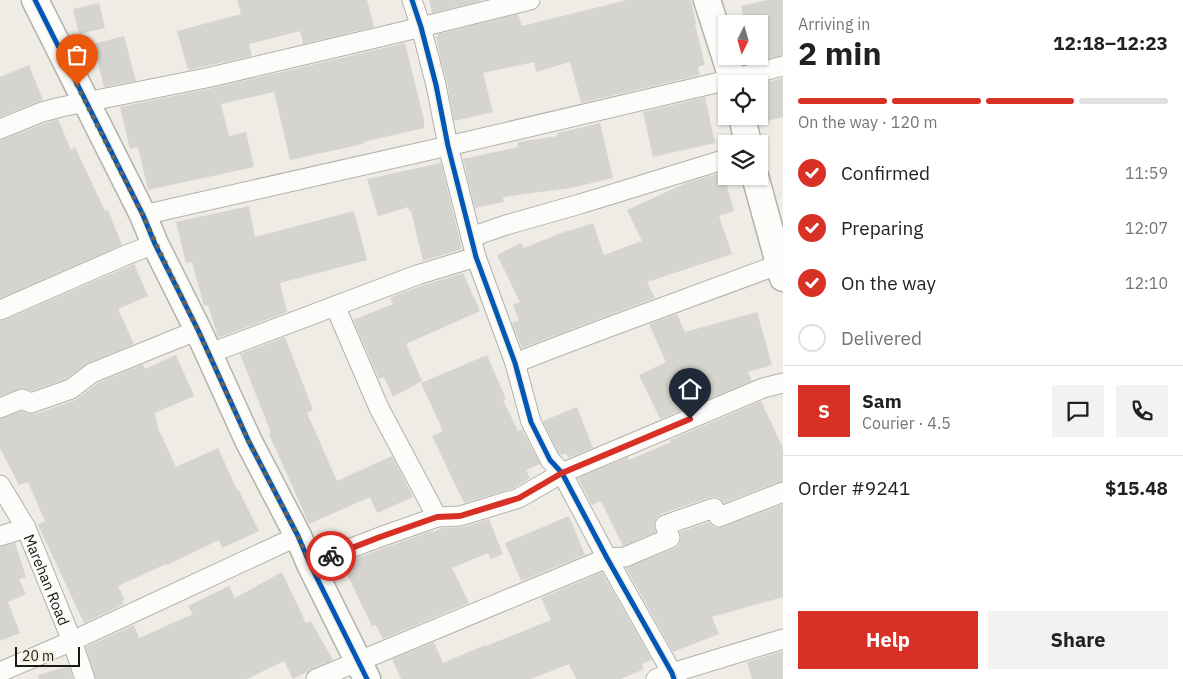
<!DOCTYPE html>
<meta charset="utf-8">
<style>
:root{--surface:#fff;--page:#f2f2f2;--text:#202124;--muted:#757577;--line:#e0e0e0;--accent:#d93025}
body{margin:0;font-family:"IBM Plex Sans",sans-serif;background:var(--page);color:var(--text);height:100vh;display:flex;flex-direction:column;font-size:19px;white-space:nowrap}
*{box-sizing:border-box;margin:0}
p{font-size:16px;color:var(--muted)}
.icon{flex:none;width:28px;height:28px;fill:none;stroke:currentColor;stroke-width:2;stroke-linecap:round;stroke-linejoin:round}
.map{position:relative;flex:1;overflow:hidden}
.sheet{display:flex;flex-direction:column;background:var(--surface);width:400px}
.sheet>*{flex:none}
.needle{width:32px;rotate:185deg}
.fabs{position:absolute;left:718px;top:15px;display:grid;gap:10px}
.fabs a{display:grid;place-items:center;width:50px;height:50px;border-radius:0px;background:var(--surface);box-shadow:0 1px 4px #0004;font-size:25px}
.scale{position:absolute;left:15px;bottom:12px;width:65px;box-sizing:border-box;padding-left:5px;border:2px solid #1a1914;border-top:0;font-size:14px;line-height:18px;white-space:nowrap;color:#1a1914;-webkit-text-stroke:4px #f2efe0;paint-order:stroke}
.pin{position:absolute;display:grid;place-items:center;width:42px;height:42px;color:#fff;margin:-51px -21px;border-radius:50% 50% 50% 0;rotate:-45deg;box-shadow:0 0 5px #0007}
.pin .icon{rotate:45deg}
.courier{position:absolute;display:grid;place-items:center;width:50px;height:50px;margin:-25px;border:4px solid #d93025;border-radius:50%;background:#fff;color:#222;box-shadow:0 1px 6px #0007}
.head em{font-style:normal;font-weight:700}
.head div{display:flex;flex-direction:column-reverse}
.head{display:flex;align-items:center;justify-content:space-between;height:85px;padding:0 15px}
h1{font-size:32px;font-weight:700;line-height:38px}
.bar{display:grid;grid-template-columns:repeat(4,1fr);gap:8px 5px;align-content:center;height:60px;padding:0 15px}
.bar i{height:6px;border-radius:4px;background:var(--line)}
.bar .active{background:var(--accent)}
.bar p{grid-column:span 4}
.line{display:flex;align-items:center;gap:12px;padding:0 15px;border-top:1px solid var(--line)}
.line div{flex:1}
.round{display:grid;place-items:center;flex:none;width:52px;height:52px;border-radius:0px;background:var(--page)}
ol{padding:0 15px;list-style:none}
li{display:flex;align-items:center;gap:15px;height:55px}
li p{margin-inline-start:auto}
li .icon{padding:5px;border-radius:50%;background:var(--accent);color:#fff;stroke-width:4}
li:last-child{color:var(--muted)}
li i{width:28px;height:28px;border:2px solid var(--line);border-radius:50%}
.action{display:flex;gap:10px;margin-top:auto;padding:10px 15px}
.action a{flex:1;height:58px;border-radius:0px;background:var(--accent);color:#fff;font-size:20px;font-weight:700;line-height:58px;text-align:center}
.action a+a{background:var(--page);color:var(--text)}
main{display:flex;flex:1;min-height:0}
.map>svg:first-child{display:block}
.building{fill:#d5d4ce}
.lines{fill:none;stroke-linecap:round;stroke-linejoin:round}
.street-casing{stroke:#b3b1ab;stroke-width:21}
.secondary-casing{stroke:#b3b1ab;stroke-width:29}
.street{stroke:#fcfcfb;stroke-width:19}
.secondary{stroke:#fcfcfb;stroke-width:26}
.cycleway-casing{stroke:#f2efe0;stroke-width:8}
.cycleway{stroke:#0057b8;stroke-width:5}
.done{stroke:#64635d;stroke-width:5;stroke-dasharray:0 9}
.route{stroke:#d93025;stroke-width:6}
.labels{text-anchor:middle;dominant-baseline:central;stroke-width:4;stroke-linejoin:round;paint-order:stroke}
.street-label{font-size:15px;fill:#1a1914;stroke:#f2efe0}
</style>
<main>
<div class="map">
<svg width="783" height="679" viewBox="0 0 783 679">
<rect width="100%" height="100%" fill="#eeece4"/>
<path class="building" d="M237,0H367L374,27L303,44L300,31L249,44L252,56L188,70L177,31L241,14Z
M429,0H481V1L432,13Z
M627,0H691L696,24H695L705,65L698,67L700,75L581,103L570,62L536,72L534,62L483,73L493,112L454,121L447,83L440,57L436,36H438V34L518,14L522,26Z
M767,0H783V55L750,63L748,56H759V24H745L741,6Z
M99,3L105,28L79,34L73,9Z
M124,36L136,81L104,87L93,44Z
M405,43L424,120V128L363,142V144L290,160L274,92L221,104L229,136L246,132L254,167L148,190L138,147L130,149L120,107L213,88Z
M29,65L43,100L0,117V77Z
M783,78V117L764,122L759,100V84Z
M705,97L715,143L653,157L643,112Z
M58,119L71,150L75,147L105,211L108,210L122,245L0,298V140L4,139L46,123Z
M600,123L613,178L571,188L503,197L504,202L475,208L463,159L518,147V142L558,136L557,133Z
M441,163L462,249L423,261L411,211H409L408,207L378,216L367,179Z
M723,172L734,211L719,216L732,254L647,282L655,298L522,348L512,323L519,320L513,305L520,302L497,255L521,243L524,248L569,230V231L593,223L604,255L642,241L627,210L686,183Z
M249,206L255,237L354,211L367,260L280,283L287,312L218,338L208,305L204,306L192,262L186,263L176,222Z
M134,264L148,296L118,309L134,344L88,363L66,379L31,391L22,388L0,396V321L4,320Z
M463,273L480,311L406,344L422,381L393,397L384,377L379,379L353,320L393,304L390,298L396,295L421,286Z
M757,312L772,365L748,372L752,381L660,419L639,375L666,362L649,324L677,314L685,332Z
M285,337L313,410L307,413L337,481L392,456L413,497L377,513L370,497L309,524L269,434L271,433L240,354Z
M176,355L194,396L155,413L158,428L176,467L218,448L237,490L238,489L259,531L222,548L219,540L167,565L166,564L118,586L125,600L122,601L124,604L84,623L38,525L45,521L28,482L19,485L0,448V419L22,411L27,413L35,414L75,400L98,383L143,364L145,369Z
M487,355L506,399L503,400L518,431L522,430L540,464L526,470L530,478L514,488L464,503L432,436L443,431L421,383Z
M761,401L783,448V481L779,482L724,503L720,498L716,497H711L661,514L657,517L654,523L656,532L623,546L601,501L592,505L578,478L628,457L629,460L671,442L670,440Z
M577,407L593,448L568,458L566,453L561,455L559,454L543,421Z
M783,504V597L712,617L719,634L673,652L626,568L675,548L679,545L681,540L680,532L709,522L713,527L718,528L723,527Z
M569,516L585,555L521,581L505,543Z
M489,519L503,554L491,559L488,553L452,568L469,603L383,639L376,625L372,626L342,564L384,548L432,531L433,532L442,528L463,527Z
M15,543L26,577L19,579L26,594L8,602L20,633L0,641V547Z
M282,572L306,623L311,621L333,660L312,669L307,672L293,679L284,661L247,679H96L86,647L134,625L139,638L193,614L188,606L229,586L235,598Z
M602,572L652,660L642,664L644,669L621,679H576L569,664L531,679H401L392,659L434,642L443,663L485,645L486,646L551,620L541,598Z
M783,651V679H752L747,662Z
M69,666L73,679H39L38,675Z"/>
<g class="lines">
<g class="street-casing">
<g id="street">
<path d="M412,0L421,27L436,85L448,146L476,257L515,363L531,422L550,460L562,473L607,558L672,673L674,679"/>
<path d="M0,129L42,112L61,107L211,77L401,32L530,0"/>
<path d="M143,215L448,146L733,79L783,66"/>
<path d="M471,237L506,225L580,204L726,159"/>
<path d="M335,306L379,408L437,517"/>
<path d="M0,310L126,255L155,244"/>
<path d="M208,354L417,275L476,257"/>
<path d="M515,363C603,328 692,297 780,264"/>
<path d="M0,408L22,399L31,403L71,389L92,373L198,330"/>
<path id="s1" d="M0,485L26,528L72,641L85,679"/>
<path d="M0,536L26,528"/>
<path d="M310,564L380,537L437,517L460,516L519,498L562,473L763,388L783,383"/>
<path d="M0,672L72,641L298,536"/>
<path d="M316,679L607,558L625,557L670,538L665,525L714,508L719,517L783,492"/>
<path d="M656,679L672,673L783,639"/>
</g>
</g>
<g class="secondary-casing">
<path id="secondary" d="M35,0L143,215L155,244L198,330L249,442L298,536L310,564L367,679
M707,0L734,84
M742,116L748,144
M755,176L783,278"/>
</g>
<use href="#street" class="street"/>
<use href="#secondary" class="secondary"/>
<g class="cycleway-casing">
<path id="cycleway" d="M35,0L143,215L155,244L198,330L249,442L298,536L310,564L367,679
M412,0L421,27L436,85L448,146L476,257L515,363L531,422L550,460L562,473L607,558L672,673L674,679"/>
</g>
<use href="#cycleway" class="cycleway"/>
</g>
<g class="lines">
<path class="done" d="M77,85L143,215L156,244L198,330L249,442L298,536L310,564L331,556"/>
<path class="route" d="M331,556L380,537L437,517L460,516L519,498L562,473L690,419"/>
</g>
<g class="labels">
<g class="street-label">
<text stroke="none"><textPath href="#s1" startOffset="106">Marehan Road</textPath></text>
</g>
</g>
</svg>
<div class="fabs">
<a><svg class="needle" viewBox="-14 -14 28 28"><path d="M0-13l5 13h-10z" fill="#e53935"/><path d="M0 13l5-13h-10z" fill="#757577"/></svg></a>
<a><svg class="icon" aria-label="locate" viewBox="0 0 24 24"><circle cx="12" cy="12" r="6"/><path d="M12 2v4M12 18v4M2 12h4M18 12h4"/></svg></a>
<a><svg class="icon" aria-label="layers" viewBox="0 0 24 24"><path d="M12 4l9 5-9 5-9-5zM3 14l9 5 9-5"/></svg></a>
</div>
<div class="scale">20 m</div>
<div class="pin" style="left:77px;top:85px;background:#ea580c"><svg class="icon" aria-label="bag" viewBox="0 0 24 24"><path d="M5 8h14l-1 12H6zM9 8a3 3 0 0 1 6 0"/></svg></div>
<div class="pin" style="left:690px;top:419px;background:#1f2937"><svg class="icon" aria-label="home" viewBox="0 0 24 24"><path d="M3 11l9-7 9 7M6 9v11h12V9"/></svg></div>
<div class="courier" style="left:331px;top:556px"><svg class="icon" aria-label="bike" viewBox="0 0 24 24"><circle cx="6" cy="16" r="4"/><circle cx="18" cy="16" r="4"/><path d="M6 16l4-8h5l3 8M10 8l3 8H6M13 5h3"/></svg></div>
</div>
<section class="sheet">
<div class="head"><div><h1>2 min</h1><p>Arriving in</p></div><em>12:18–12:23</em></div>
<div class="bar"><i class="active"></i><i class="active"></i><i class="active"></i><i></i><p>On the way · 120 m</p></div>
<ol>
<li><svg class="icon" aria-label="check" viewBox="0 0 24 24"><path d="M5 12l5 5 9-10"/></svg>Confirmed<p>11:59</p></li>
<li><svg class="icon" aria-label="check" viewBox="0 0 24 24"><path d="M5 12l5 5 9-10"/></svg>Preparing<p>12:07</p></li>
<li><svg class="icon" aria-label="check" viewBox="0 0 24 24"><path d="M5 12l5 5 9-10"/></svg>On the way<p>12:10</p></li>
<li><i></i>Delivered</li>
</ol>
<div class="line" style="height:90px"><b class="round" style="background:var(--accent);color:#fff">S</b><div><b>Sam</b><p>Courier · 4.5</p></div><a class="round"><svg class="icon" aria-label="chat" viewBox="0 0 24 24"><path d="M4 5h16v11H9l-5 4z"/></svg></a><a class="round"><svg class="icon" aria-label="phone" viewBox="0 0 24 24"><path d="M5 4h4l2 5-3 2q2 4 5 5l2-3 5 2v4C11 20 4 13 5 4z"/></svg></a></div>
<div class="line" style="height:65px"><div>Order #9241</div><b>$15.48</b></div>
<div class="action"><a>Help</a><a>Share</a></div>
</section>
</main>
